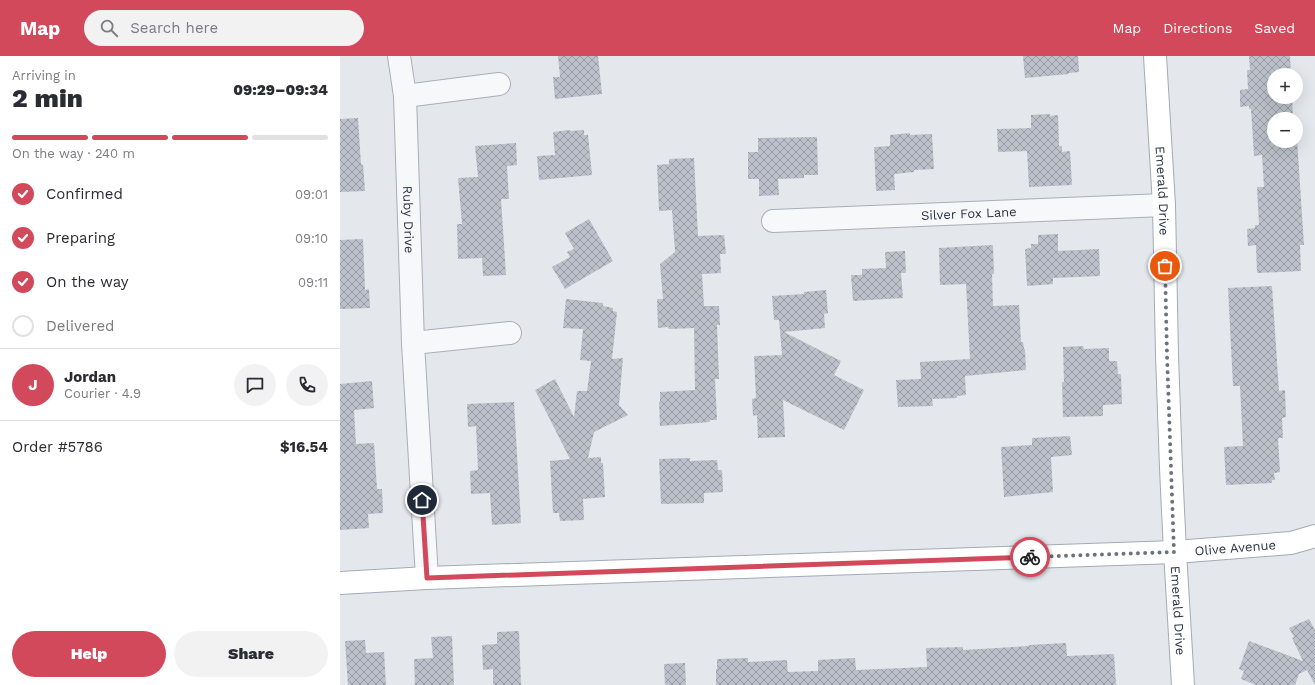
<!DOCTYPE html>
<meta charset="utf-8">
<style>
:root{--surface:#fff;--page:#f2f2f3;--text:#2b2b33;--muted:#7c7c81;--line:#e1e1e2;--accent:#d1495b}
body{margin:0;font-family:"Work Sans",sans-serif;background:var(--page);color:var(--text);height:100vh;display:flex;flex-direction:column;font-size:15px;white-space:nowrap}
*{box-sizing:border-box;margin:0}
p{font-size:13px;color:var(--muted)}
.icon{flex:none;width:22px;height:22px;fill:none;stroke:currentColor;stroke-width:2;stroke-linecap:round;stroke-linejoin:round}
.map{position:relative;flex:1;overflow:hidden}
.details{display:flex;flex-direction:column;background:var(--surface);width:340px}
.details>*{flex:none}
.buttons{position:absolute;left:927px;top:12px;display:grid;gap:8px}
.buttons a{display:grid;place-items:center;width:36px;height:36px;border-radius:50%;background:var(--surface);box-shadow:0 4px 16px #0002;font-size:20px}
.pin{position:absolute;display:grid;place-items:center;width:34px;height:34px;color:#fff;margin:-17px;border:2px solid #fff;border-radius:50%;box-shadow:0 1px 4px #0007}
.courier{position:absolute;display:grid;place-items:center;width:40px;height:40px;margin:-20px;border:3px solid #d1495b;border-radius:50%;background:#fff;color:#222;box-shadow:0 1px 5px #0007}
.headline em{font-style:normal;font-weight:800}
.headline div{display:flex;flex-direction:column-reverse}
.headline{display:flex;align-items:center;justify-content:space-between;height:68px;padding:0 12px}
h1{font-size:26px;font-weight:800;line-height:30px}
.bar{display:grid;grid-template-columns:repeat(4,1fr);gap:6px 4px;align-content:center;height:48px;padding:0 12px}
.bar i{height:5px;border-radius:3px;background:var(--line)}
.bar .on{background:var(--accent)}
.bar p{grid-column:span 4}
.line{display:flex;align-items:center;gap:10px;padding:0 12px;border-top:1px solid var(--line)}
.line div{flex:1}
.round{display:grid;place-items:center;flex:none;width:42px;height:42px;border-radius:21px;background:var(--page)}
ol{padding:0 12px;list-style:none}
li{display:flex;align-items:center;gap:12px;height:44px}
li p{margin-inline-start:auto}
li .icon{padding:4px;border-radius:50%;background:var(--accent);color:#fff;stroke-width:4}
li:last-child{color:var(--muted)}
li i{width:22px;height:22px;border:2px solid var(--line);border-radius:50%}
.primary-button{display:flex;gap:8px;margin-top:auto;padding:8px 12px}
.primary-button a{flex:1;height:46px;border-radius:24px;background:var(--accent);color:#fff;font-size:16px;font-weight:800;line-height:46px;text-align:center}
.primary-button a+a{background:var(--page);color:var(--text)}
header{display:flex;align-items:center;gap:24px;box-sizing:border-box;height:56px;padding:0 20px;background:var(--accent);color:#fff}
header strong{font-size:19px}
nav{display:flex;gap:22px;margin-inline-start:auto;font-size:14px}
.search{width:280px;height:36px;background:var(--page);display:flex;align-items:center;gap:10px;box-sizing:border-box;padding:0 14px;border-radius:22px;color:var(--muted);font-size:15px}
main{display:flex;flex:1;min-height:0}
.map>svg:first-child{display:block}
.building{fill:url(#building-cross-hatch)}
.lines{fill:none;stroke-linecap:round;stroke-linejoin:round}
.minor-casing{stroke:#a9aeb7;stroke-width:24}
.major-casing{stroke:#a3abb8;stroke-width:24}
.minor{stroke:#f7f8fa;stroke-width:22}
.major{stroke:#fff;stroke-width:22}
.done{stroke:#6c737f;stroke-width:4;stroke-dasharray:0 7.2}
.route{stroke:#d1495b;stroke-width:5}
.labels{text-anchor:middle;dominant-baseline:central;stroke-width:3;stroke-linejoin:round;paint-order:stroke}
.street-label{font-size:13px;fill:#2b3445;stroke:#f4f6f9}
</style>
<header>
<strong>Map</strong>
<div class="search"><svg class="icon" aria-label="search" viewBox="0 0 24 24"><circle cx="10" cy="10" r="6"/><path d="M15 15l6 6"/></svg>Search here</div>
<nav><a>Map</a><a>Directions</a><a>Saved</a></nav>
</header>
<main>
<section class="details">
<div class="headline"><div><h1>2 min</h1><p>Arriving in</p></div><em>09:29–09:34</em></div>
<div class="bar"><i class="on"></i><i class="on"></i><i class="on"></i><i></i><p>On the way · 240 m</p></div>
<ol>
<li><svg class="icon" aria-label="check" viewBox="0 0 24 24"><path d="M5 12l5 5 9-10"/></svg>Confirmed<p>09:01</p></li>
<li><svg class="icon" aria-label="check" viewBox="0 0 24 24"><path d="M5 12l5 5 9-10"/></svg>Preparing<p>09:10</p></li>
<li><svg class="icon" aria-label="check" viewBox="0 0 24 24"><path d="M5 12l5 5 9-10"/></svg>On the way<p>09:11</p></li>
<li><i></i>Delivered</li>
</ol>
<div class="line" style="height:72px"><b class="round" style="background:var(--accent);color:#fff">J</b><div><b>Jordan</b><p>Courier · 4.9</p></div><a class="round"><svg class="icon" aria-label="chat" viewBox="0 0 24 24"><path d="M4 5h16v11H9l-5 4z"/></svg></a><a class="round"><svg class="icon" aria-label="phone" viewBox="0 0 24 24"><path d="M5 4h4l2 5-3 2q2 4 5 5l2-3 5 2v4C11 20 4 13 5 4z"/></svg></a></div>
<div class="line" style="height:52px"><div>Order #5786</div><b>$16.54</b></div>
<div class="primary-button"><a>Help</a><a>Share</a></div>
</section>
<div class="map">
<svg width="975" height="629" viewBox="0 0 975 629">
<defs>
<pattern id="building-cross-hatch" width="8" height="8" patternUnits="userSpaceOnUse"><rect width="8" height="8" fill="#bbc0ca"/><path d="M0 0l8 8M0 8l8-8" fill="none" stroke="#989da6"/></pattern>
</defs>
<rect width="100%" height="100%" fill="#e4e7ec"/>
<path class="building" d="M218,0H258L262,38L215,43L213,21H220Z
M683,0H738L739,16L729,17V18L685,22Z
M909,0H950L951,19H934V41H952L953,63H934V85H956V68L964,189H960L961,215L917,217L916,189L908,190L907,173L915,172V169H919L917,131H924L922,99L914,100L911,53H909V50L900,51V34L908,33L907,14H910Z
M710,58V60L718,59L719,90H722V96L730,95L732,129L689,131L687,95L658,96L657,73L691,72V59Z
M18,62L21,109L23,108L25,135L0,136V63Z
M230,74V75L244,74V79H248L252,119L199,124L197,100L215,99L213,76Z
M570,77V79L592,78L594,113L574,114V116L554,118L555,134L536,135L534,91L550,90V79Z
M477,81L478,119H464V122L438,123L439,139L419,140V123H408V96H418V82Z
M176,87L177,109L167,110L169,143H161L166,219L143,220L142,202L118,203L117,168H122L118,122L138,121L135,90Z
M354,102L358,180L384,179L386,198H380L381,217L362,218L364,250H379L380,269H377L379,323H375L377,364H370V366L320,370L319,346L320,345V336L355,334L354,272L329,273L328,271L318,272L317,243H323L320,208L335,196L332,154L319,155L317,109L329,108V103Z
M249,163L273,205L225,233L212,211L230,201L227,196L234,193L225,177Z
M718,178V195L759,193L760,220L713,222V228L687,230L685,193L691,192V188H698V179Z
M23,183L25,234L29,233L30,252L0,253V184Z
M653,189L654,218H652L653,250L679,249L681,286H683L684,293H685L686,314L625,320L626,339L617,340V342L592,343L593,350L558,351L556,324L581,323L580,306L630,303L626,228L600,229L599,192Z
M565,195L566,217H561L563,242L513,245L511,219H522V213L546,212L545,196Z
M932,230L939,335L945,334L946,361L942,362L943,382H938L940,416L934,417L935,424H932V427L886,429L884,391L903,390L900,330H893L888,232Z
M486,234L488,257L484,258L485,272L444,276L501,305L494,319L524,334L504,374L443,344L445,381L418,382L417,359L413,360L412,343L416,342L414,300L442,299L439,264H434L432,240L464,238V236Z
M226,243L263,247V250L273,252V255L277,256L272,303L283,302L279,349L288,359L254,376L248,402L261,401V407H263L265,441L243,443L244,464L220,465L219,457H213L210,405L230,403L195,334L215,323L234,361L237,335H247L251,305L240,304L243,273L223,272Z
M743,290L744,293L769,292V305H777L778,318H781L782,348L763,349V360L723,361L722,326H724L723,291Z
M32,325L34,352L14,354L16,388L34,387L37,433H42L43,457L28,458L29,472L0,474V328Z
M174,346L181,467L152,469L150,437L131,438L130,415L138,414L136,370L128,371L127,348Z
M730,380L732,399L711,401L713,436L664,441L661,391L692,389V382Z
M350,402V405L377,404L378,414H382L383,436L364,437V447L321,448L319,403Z
M969,563L975,574V629L967,614L959,618L955,629H916L901,623L904,615L899,613L909,585L963,605L952,582L954,581L949,572Z
M179,575L181,629H153V613L143,614L142,589L157,588V576Z
M112,580L114,629H75L74,603L93,602L91,581Z
M25,584L26,597L44,596L46,629H8L5,585Z
M726,587L727,600L774,598L776,629H376V613H377V603L408,602V606L447,604L448,620L447,616L478,615V604L515,602L516,614L587,611L586,592L623,591V594L689,590V589Z
M345,607L346,629H325L324,608Z"/>
<g class="lines">
<g class="minor-casing">
<g id="minor">
<path id="s1" d="M59,0L65,40L73,287L87,522"/>
<path d="M65,40L159,28"/>
<path id="s2" d="M433,165L824,149"/>
<path d="M73,287L170,277"/>
</g>
</g>
<g class="major-casing">
<g id="major">
<path id="s3" d="M815,0L824,149L827,299L831,412L835,496L843,629"/>
<path id="s4" d="M0,527L87,522L835,496L951,487L975,480"/>
</g>
</g>
<use href="#minor" class="minor"/>
<use href="#major" class="major"/>
</g>
<g class="lines">
<path class="done" d="M690,501L834,496L827,299L825,210"/>
<path class="route" d="M82,444L87,522L690,501"/>
</g>
<g class="labels">
<g class="street-label">
<text stroke="none"><textPath href="#s3" startOffset="135">Emerald Drive</textPath></text>
<text stroke="none"><textPath href="#s2" startOffset="196">Silver Fox Lane</textPath></text>
<text stroke="none"><textPath href="#s1" startOffset="164">Ruby Drive</textPath></text>
<text stroke="none"><textPath href="#s4" startOffset="896">Olive Avenue</textPath></text>
<text stroke="none"><textPath href="#s3" startOffset="555">Emerald Drive</textPath></text>
</g>
</g>
</svg>
<div class="buttons">
<a>+</a>
<a>−</a>
</div>
<div class="pin" style="left:825px;top:210px;background:#ea580c"><svg class="icon" aria-label="bag" viewBox="0 0 24 24"><path d="M5 8h14l-1 12H6zM9 8a3 3 0 0 1 6 0"/></svg></div>
<div class="pin" style="left:82px;top:444px;background:#1f2937"><svg class="icon" aria-label="home" viewBox="0 0 24 24"><path d="M3 11l9-7 9 7M6 9v11h12V9"/></svg></div>
<div class="courier" style="left:690px;top:501px"><svg class="icon" aria-label="bike" viewBox="0 0 24 24"><circle cx="6" cy="16" r="4"/><circle cx="18" cy="16" r="4"/><path d="M6 16l4-8h5l3 8M10 8l3 8H6M13 5h3"/></svg></div>
</div>
</main>
